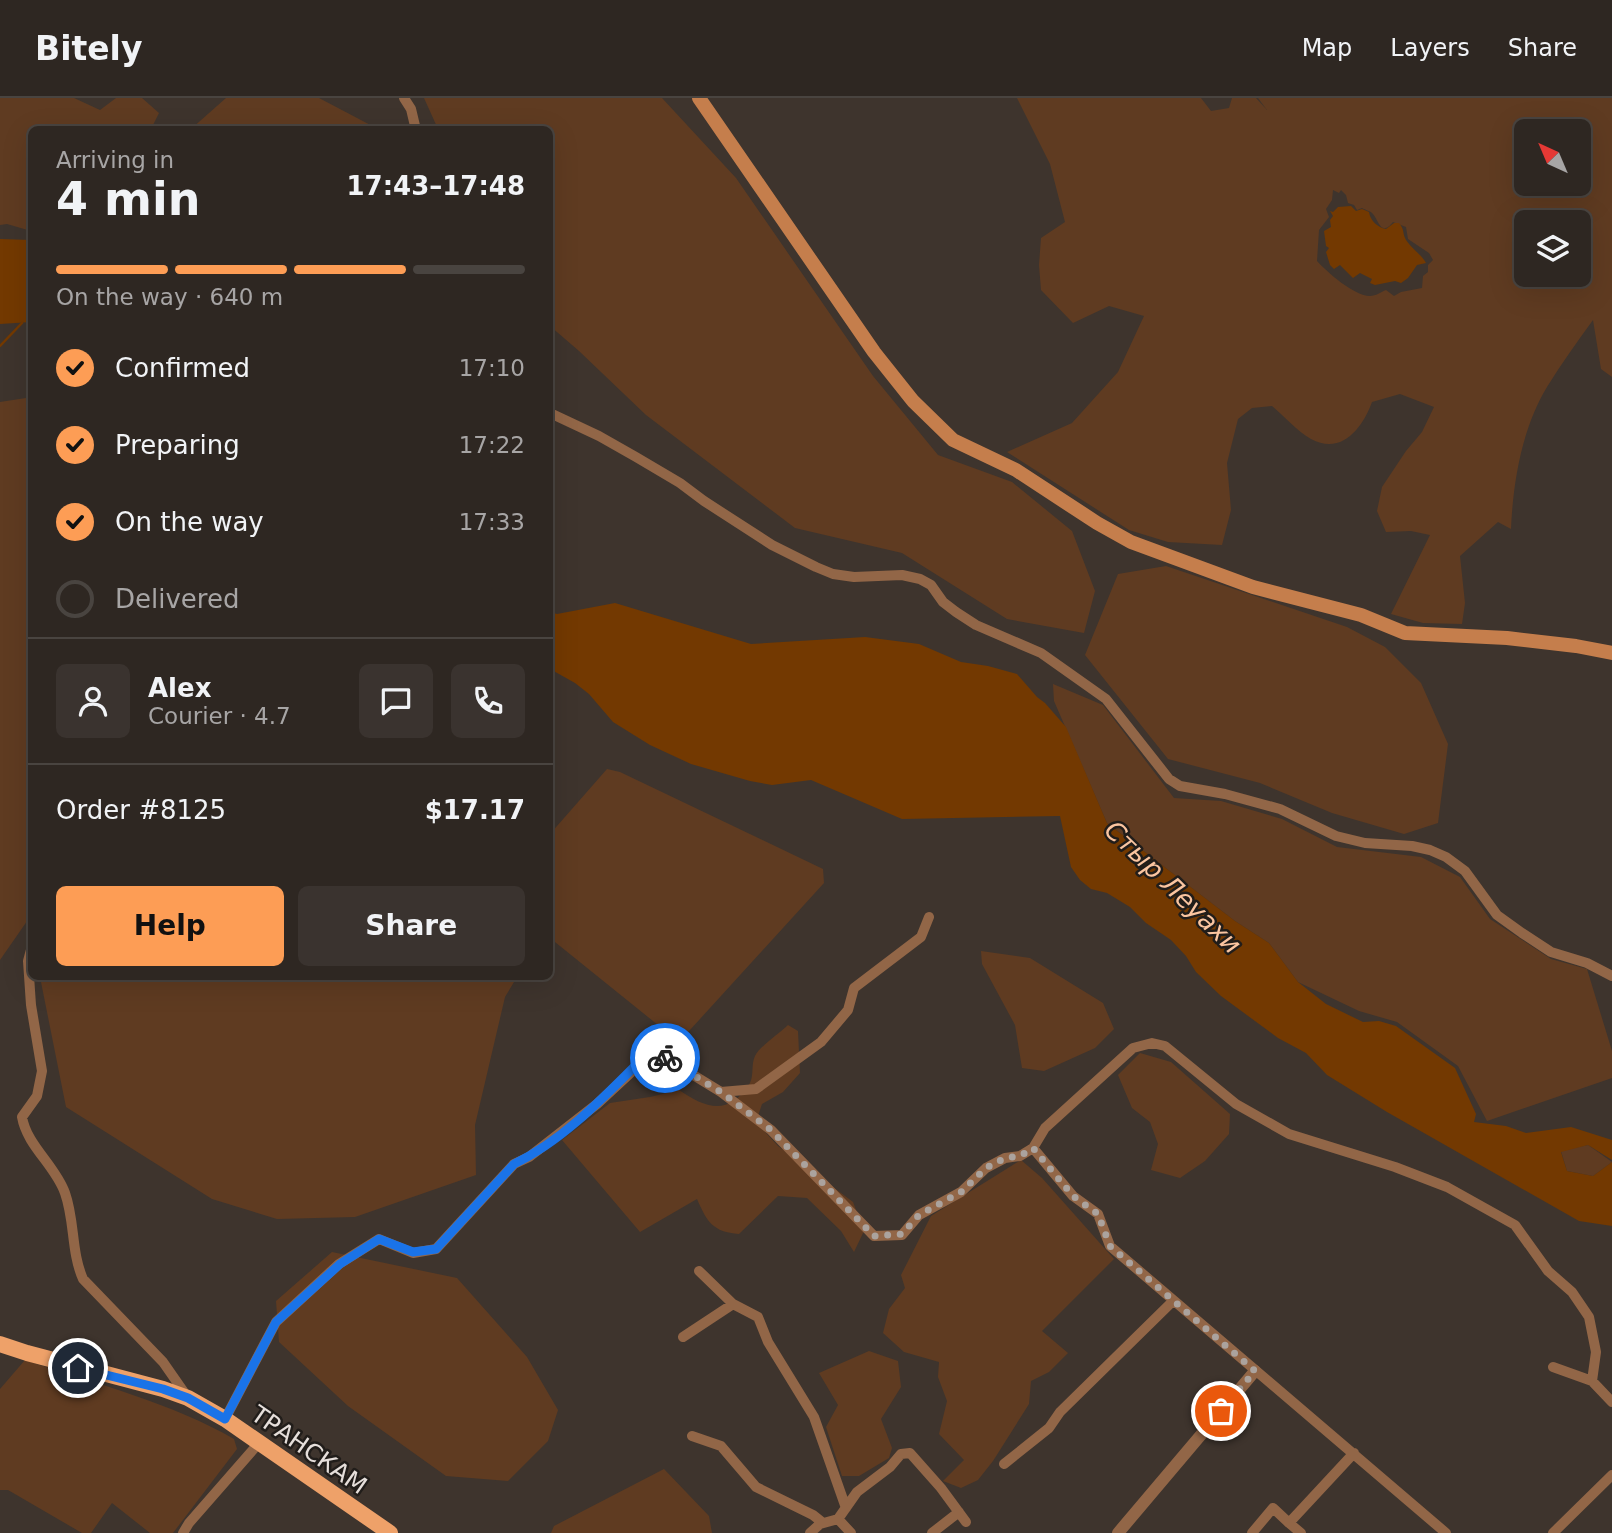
<!DOCTYPE html>
<meta charset="utf-8">
<style>
:root{--surface:#2e2722;--page:#3a332f;--text:#f1f3f6;--muted:#a7a5a5;--line:#494440;--accent:#fd9d55}
body{margin:0;font-family:"DejaVu Sans",sans-serif;background:var(--page);color:var(--text);height:100vh;display:flex;flex-direction:column;font-size:26px;white-space:nowrap}
*{box-sizing:border-box;margin:0}
p{font-size:23px;color:var(--muted)}
.icon{flex:none;width:38px;height:38px;fill:none;stroke:currentColor;stroke-width:2;stroke-linecap:round;stroke-linejoin:round}
.map{position:relative;flex:1;overflow:hidden}
.panel{position:absolute;left:28px;top:28px;width:525px;height:854px;display:flex;flex-direction:column;background:var(--surface);border-radius:10px;box-shadow:0 7px 28px #0002,0 0 0 2px var(--line)}
.panel>*{flex:none}
.needle{width:46px;rotate:316deg}
.buttons{position:absolute;left:1514px;top:21px;display:grid;gap:14px}
.buttons a{display:grid;place-items:center;width:77px;height:77px;border-radius:10px;background:var(--surface);box-shadow:0 7px 28px #0002,0 0 0 2px var(--line);font-size:35px}
.pin{position:absolute;display:grid;place-items:center;width:60px;height:60px;color:#fff;margin:-30px;border:4px solid #fff;border-radius:50%;box-shadow:0 2px 7px #0007}
.courier{position:absolute;display:grid;place-items:center;width:70px;height:70px;margin:-35px;border:5px solid #1a73e8;border-radius:50%;background:#fff;color:#222;box-shadow:0 2px 9px #0007}
.head em{font-style:normal;font-weight:700}
.head div{display:flex;flex-direction:column-reverse}
.head{display:flex;align-items:center;justify-content:space-between;height:119px;padding:0 28px}
h1{font-size:46px;font-weight:700;line-height:52px}
.bar{display:grid;grid-template-columns:repeat(4,1fr);gap:10px 7px;align-content:center;height:84px;padding:0 28px}
.bar i{height:9px;border-radius:5px;background:var(--line)}
.bar .selected{background:var(--accent)}
.bar p{grid-column:span 4}
.line{display:flex;align-items:center;gap:18px;padding:0 28px;border-top:2px solid var(--line)}
.line div{flex:1}
.round{display:grid;place-items:center;flex:none;width:74px;height:74px;border-radius:10px;background:var(--page)}
ol{padding:0 28px;list-style:none}
li{display:flex;align-items:center;gap:21px;height:77px}
li p{margin-inline-start:auto}
li .icon{padding:7px;border-radius:50%;background:var(--accent);color:#111;stroke-width:4}
li:last-child{color:var(--muted)}
li i{width:38px;height:38px;border:4px solid var(--line);border-radius:50%}
.button{display:flex;gap:14px;margin-top:auto;padding:14px 28px}
.button a{flex:1;height:80px;border-radius:10px;background:var(--accent);color:#111;font-size:28px;font-weight:700;line-height:80px;text-align:center}
.button a+a{background:var(--page);color:var(--text)}
header{display:flex;align-items:center;gap:42px;box-sizing:border-box;height:98px;padding:0 35px;background:var(--surface);border-bottom:2px solid var(--line)}
header strong{font-size:33px}
nav{display:flex;gap:38px;margin-inline-start:auto;font-size:24px}
.map>svg:first-child{display:block}
.green{fill:#5f3b21;fill-rule:evenodd}
.water{fill:#733901}
.lines{fill:none;stroke-linecap:round;stroke-linejoin:round}
.stream{stroke:#733901;stroke-width:2.5}
.minor{stroke:#926647;stroke-width:10}
.tertiary{stroke:#926647;stroke-width:12}
.secondary{stroke:#c57e4c;stroke-width:14}
.trunk{stroke:#eea169;stroke-width:16}
.done{stroke:#aba39e;stroke-width:7;stroke-dasharray:0 12.6}
.route{stroke:#1a73e8;stroke-width:9}
.labels{text-anchor:middle;dominant-baseline:central;stroke-width:5;stroke-linejoin:round;paint-order:stroke}
.street-label{font-size:24px;fill:#e6dfdb;stroke:#211d1a}
.water-label{font-size:26px;font-style:italic;fill:#fbc5a0;stroke:#211d1a}
</style>
<header>
<strong>Bitely</strong>
<nav><a>Map</a><a>Layers</a><a>Share</a></nav>
</header>
<div class="map">
<svg width="1612" height="1435" viewBox="0 0 1612 1435">
<rect width="100%" height="100%" fill="#3e342d"/>
<path class="green" d="M0,0H74L100,12L116,0H142L159,15L151,31L32,32L31,133L7,126L0,127Z
M226,0H319L378,31H191Z
M424,0H662L736,80L873,278L938,357L1012,384L1072,433L1095,493L1084,535L1007,521L902,455L795,430L646,317L579,253L550,228V32L438,31Z
M1017,0H1201L1211,13L1229,10L1232,0H1256L1267,12L1258,0H1612V279L1601,271L1593,222C1577,244 1561,266 1547,289C1522,330 1513,384 1511,431L1498,424L1460,458L1465,505L1462,526L1423,525L1391,516L1430,437L1411,433L1386,434L1377,413L1382,389L1406,353L1422,334L1434,309L1400,296L1372,304C1363,329 1342,358 1311,341C1297,333 1284,318 1272,308L1252,310L1238,321L1227,365L1231,412L1222,447L1168,444L1129,432L1007,354L1072,325L1118,274L1144,218L1109,208L1073,225L1041,192L1039,167L1041,140L1065,124L1050,66ZM1526,33H1578V86H1526ZM1341,92L1346,97L1348,105L1354,107L1357,112L1362,110C1365,112 1371,113 1373,116C1379,123 1381,139 1393,124L1406,129L1408,141L1429,155L1433,162L1428,167V174L1423,178L1422,190L1401,194L1394,198L1386,192C1381,194 1376,198 1370,198C1354,198 1327,174 1317,163L1319,132L1329,119L1326,111L1332,102L1333,92L1339,95ZM1526,124H1578V177H1526Z
M26,300L32,304V816L0,862V304Z
M1166,468L1347,529L1385,549L1421,585L1448,646L1438,725L1404,736L1332,715L1260,685L1168,661L1085,557L1118,476Z
M1053,586L1103,607L1174,700L1221,703L1282,721L1337,749L1421,759L1460,779L1490,821L1551,861L1587,871L1612,953V980L1487,1023L1458,968L1397,924L1359,913L1298,884L1269,845L1235,823L1107,725L1054,603Z
M607,671L620,674L823,771L824,785L679,944L550,840V736Z
M981,853L1030,860L1103,905L1114,931L1095,950L1044,973L1022,970L1015,927L982,866Z
M40,879H517L505,899L475,1027L476,1077L355,1119L277,1121L212,1101L66,1009Z
M788,927L798,933L800,975L783,994L762,1006L756,1024L778,1048L853,1104L864,1133L854,1154L841,1133L807,1100L778,1098L739,1136C713,1134 707,1124 697,1101L640,1134L562,1042L610,1005L650,999L679,992C705,1010 729,1019 750,985C754,977 751,966 755,958C759,949 780,935 788,927Z
M1140,955L1171,964L1230,1016L1229,1036L1205,1063L1180,1080L1151,1072L1158,1046L1150,1024L1132,1010L1118,977Z
M1588,1047L1612,1064L1593,1078L1567,1073L1561,1053Z
M1021,1062L1042,1080L1114,1161L1042,1233L1068,1255L1049,1274L1031,1283L1029,1306L993,1363L978,1382L961,1390L943,1383L964,1362L939,1336L947,1303L938,1279L939,1264L904,1254L883,1235L889,1211L905,1190L901,1177L931,1118Z
M332,1154L457,1180L527,1259L558,1312L548,1343L508,1383L446,1378L348,1308L279,1244L276,1203Z
M869,1253L898,1263L901,1289L881,1321L892,1350L889,1360L859,1378H842L826,1329L838,1307L819,1275Z
M25,1262C92,1284 174,1306 234,1341L237,1351L173,1435H150L112,1405L91,1435H82L8,1392H0V1291Z
M664,1371L709,1418L712,1435H551L554,1428Z"/>
<path class="water" d="M1351,108L1356,113L1362,111L1369,114C1370,122 1378,130 1386,131L1394,125H1399C1405,132 1402,135 1406,142C1412,151 1421,156 1426,165L1417,167L1408,180L1401,185L1395,183L1375,187L1370,185L1372,181L1360,175L1353,180L1340,167L1334,171L1330,167L1326,154L1329,150L1326,148L1324,133L1331,129L1330,122L1333,118L1330,113L1333,114L1338,109Z
M0,141L31,142V224L0,226Z
M615,505L751,546L865,539L919,546L961,564L988,568L1017,576L1037,599L1045,605L1066,629L1107,725L1235,823L1269,845L1298,884L1326,906L1363,924L1379,923L1396,928L1455,970L1476,1016L1474,1024L1506,1028L1526,1035L1571,1029L1612,1042V1062L1588,1047L1561,1054L1567,1073L1593,1078L1612,1064V1128L1579,1123L1387,1014L1327,977L1306,955L1278,940L1221,898L1196,874L1186,858L1171,842L1146,825L1130,809L1107,795L1091,791L1080,782L1071,769L1060,718L902,721L811,682L772,687L750,683L691,666L650,647L613,624L589,596L575,585L550,571V514L557,516Z"/>
<g class="lines">
<path class="stream" d="M0,248L22,225"/>
<path class="minor" d="M404,0L411,11L416,32
M550,315L599,338L636,359L680,385L704,403L772,447L816,469L833,476L854,479L902,477L920,481L931,487L943,504L956,514L976,527L1041,555L1106,601L1169,681L1180,688L1225,696L1280,711L1336,738L1365,745L1412,748L1430,752L1446,759L1465,773L1497,817L1522,835L1551,854L1587,865L1612,878
M32,848L28,863L31,907L42,973L37,998L22,1019C27,1048 55,1067 65,1095C75,1123 71,1154 83,1181L163,1264L186,1297
M721,994L771,1032L874,1138L902,1137L919,1117L961,1094L986,1070L1005,1060L1020,1058L1033,1050
M699,1173L733,1206L758,1219L768,1244L814,1319L846,1410
M683,1239L733,1206
M1553,1269L1592,1283L1612,1304
M225,1321L276,1224L339,1166L379,1141L413,1155L436,1151L514,1066L529,1059L597,1006L654,953L721,994L756,991L821,944L848,912L854,890L921,839L929,819
M692,1338L721,1348L756,1389L813,1417L823,1425
M1004,1366L1049,1330L1060,1314L1173,1203
M1289,1425L1301,1435
M183,1435L189,1425L258,1346
M810,1435L820,1426L838,1421
M851,1435L838,1421L857,1394L890,1369L901,1356L910,1355L941,1390L966,1424
M932,1435L959,1414
M1252,1435L1273,1410L1289,1425L1354,1355
M1446,1435L1110,1148L1098,1116L1073,1098L1033,1050L1045,1030L1133,950L1152,945L1165,948L1236,1006L1289,1036L1395,1069L1447,1089L1515,1127L1548,1173L1572,1194L1589,1219L1596,1254L1592,1283
M1553,1435L1612,1377"/>
<path class="tertiary" d="M1118,1435L1255,1273"/>
<path class="secondary" d="M699,0L874,254L913,303L953,342L1016,372L1097,425L1131,444L1253,489L1361,517L1405,535L1507,540L1576,548L1612,555"/>
<path class="trunk" d="M0,1246L27,1255L163,1291L188,1300L225,1321L390,1435"/>
</g>
<g class="lines">
<path class="done" d="M665,960L721,994L771,1032L874,1138L902,1136L919,1117L961,1094L986,1070L1005,1060L1020,1058L1033,1050L1073,1098L1098,1116L1110,1148L1255,1273L1221,1313"/>
<path class="route" d="M78,1270L163,1291L188,1300L225,1321L276,1224L340,1166L379,1141L413,1154L436,1151L514,1066C564,1042 606,997 645,958L654,953L665,960"/>
</g>
<g class="labels">
<g class="street-label">
<text transform="translate(309 1352) rotate(35)">ТРАНСКАМ</text>
</g>
<g class="water-label">
<text transform="translate(1173 789) rotate(44)">Стыр Леуахи</text>
</g>
</g>
</svg>
<div class="buttons">
<a><svg class="needle" viewBox="-14 -14 28 28"><path d="M0-13l5 13h-10z" fill="#e53935"/><path d="M0 13l5-13h-10z" fill="#a7a5a5"/></svg></a>
<a><svg class="icon" aria-label="layers" viewBox="0 0 24 24"><path d="M12 4l9 5-9 5-9-5zM3 14l9 5 9-5"/></svg></a>
</div>
<div class="pin" style="left:1221px;top:1313px;background:#ea580c"><svg class="icon" aria-label="bag" viewBox="0 0 24 24"><path d="M5 8h14l-1 12H6zM9 8a3 3 0 0 1 6 0"/></svg></div>
<div class="pin" style="left:78px;top:1270px;background:#1f2937"><svg class="icon" aria-label="home" viewBox="0 0 24 24"><path d="M3 11l9-7 9 7M6 9v11h12V9"/></svg></div>
<div class="courier" style="left:665px;top:960px"><svg class="icon" aria-label="bike" viewBox="0 0 24 24"><circle cx="6" cy="16" r="4"/><circle cx="18" cy="16" r="4"/><path d="M6 16l4-8h5l3 8M10 8l3 8H6M13 5h3"/></svg></div>
<section class="panel">
<div class="head"><div><h1>4 min</h1><p>Arriving in</p></div><em>17:43–17:48</em></div>
<div class="bar"><i class="selected"></i><i class="selected"></i><i class="selected"></i><i></i><p>On the way · 640 m</p></div>
<ol>
<li><svg class="icon" aria-label="check" viewBox="0 0 24 24"><path d="M5 12l5 5 9-10"/></svg>Confirmed<p>17:10</p></li>
<li><svg class="icon" aria-label="check" viewBox="0 0 24 24"><path d="M5 12l5 5 9-10"/></svg>Preparing<p>17:22</p></li>
<li><svg class="icon" aria-label="check" viewBox="0 0 24 24"><path d="M5 12l5 5 9-10"/></svg>On the way<p>17:33</p></li>
<li><i></i>Delivered</li>
</ol>
<div class="line" style="height:126px"><a class="round"><svg class="icon" aria-label="person" viewBox="0 0 24 24"><circle cx="12" cy="8" r="4"/><path d="M4 21q1-7 8-7t8 7"/></svg></a><div><b>Alex</b><p>Courier · 4.7</p></div><a class="round"><svg class="icon" aria-label="chat" viewBox="0 0 24 24"><path d="M4 5h16v11H9l-5 4z"/></svg></a><a class="round"><svg class="icon" aria-label="phone" viewBox="0 0 24 24"><path d="M5 4h4l2 5-3 2q2 4 5 5l2-3 5 2v4C11 20 4 13 5 4z"/></svg></a></div>
<div class="line" style="height:91px"><div>Order #8125</div><b>$17.17</b></div>
<div class="button"><a>Help</a><a>Share</a></div>
</section>
</div>
